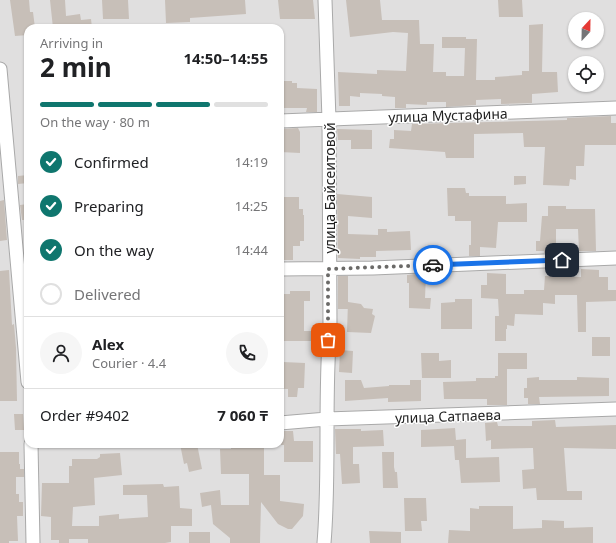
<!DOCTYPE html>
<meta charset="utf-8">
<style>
:root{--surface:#fff;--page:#f6f6f6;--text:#202124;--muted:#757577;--line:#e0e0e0;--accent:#0f766e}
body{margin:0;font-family:"Noto Sans",sans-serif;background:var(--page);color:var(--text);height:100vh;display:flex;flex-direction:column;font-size:15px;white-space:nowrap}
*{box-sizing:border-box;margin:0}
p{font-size:13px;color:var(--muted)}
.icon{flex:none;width:22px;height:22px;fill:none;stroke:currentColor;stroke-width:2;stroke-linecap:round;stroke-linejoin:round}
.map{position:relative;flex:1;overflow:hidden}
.side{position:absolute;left:24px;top:24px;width:260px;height:424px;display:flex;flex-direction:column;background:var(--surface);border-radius:12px;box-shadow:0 1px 3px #0004}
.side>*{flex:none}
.needle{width:26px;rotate:22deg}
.tools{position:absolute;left:568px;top:12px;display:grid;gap:8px}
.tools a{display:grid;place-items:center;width:36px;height:36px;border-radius:50%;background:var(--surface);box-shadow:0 1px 3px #0004;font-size:20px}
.pin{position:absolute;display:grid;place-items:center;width:34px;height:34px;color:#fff;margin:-17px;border-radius:8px;box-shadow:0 2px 6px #0006}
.courier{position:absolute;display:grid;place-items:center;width:40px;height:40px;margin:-20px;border:3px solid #1a73e8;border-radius:50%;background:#fff;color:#222;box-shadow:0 1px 5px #0007}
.head em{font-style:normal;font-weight:700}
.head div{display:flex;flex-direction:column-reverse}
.head{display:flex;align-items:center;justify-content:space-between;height:68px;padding:0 16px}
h1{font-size:26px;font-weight:700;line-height:30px}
.bar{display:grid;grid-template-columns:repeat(4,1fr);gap:6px 4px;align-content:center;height:48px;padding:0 16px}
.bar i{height:5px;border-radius:3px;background:var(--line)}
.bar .active{background:var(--accent)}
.bar p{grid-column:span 4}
.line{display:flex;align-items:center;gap:10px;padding:0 16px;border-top:1px solid var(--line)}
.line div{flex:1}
.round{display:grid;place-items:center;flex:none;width:42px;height:42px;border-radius:21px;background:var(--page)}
ol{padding:0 16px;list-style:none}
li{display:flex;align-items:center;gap:12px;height:44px}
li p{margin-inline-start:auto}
li .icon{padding:4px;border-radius:50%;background:var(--accent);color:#fff;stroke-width:4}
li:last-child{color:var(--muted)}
li i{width:22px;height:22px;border:2px solid var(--line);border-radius:50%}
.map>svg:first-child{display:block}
.residential{fill:#e0dfdf;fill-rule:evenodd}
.building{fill:#c7bfb8}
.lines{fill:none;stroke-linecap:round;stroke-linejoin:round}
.street-casing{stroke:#a9a9a9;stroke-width:15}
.street{stroke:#fff;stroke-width:13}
.done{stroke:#6b6a68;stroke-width:4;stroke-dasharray:0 7.2}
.route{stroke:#1a73e8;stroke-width:5}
.labels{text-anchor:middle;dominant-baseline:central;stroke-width:3;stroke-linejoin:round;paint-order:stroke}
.street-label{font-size:14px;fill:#222;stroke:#fff}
</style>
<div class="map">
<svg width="616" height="543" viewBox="0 0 616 543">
<rect width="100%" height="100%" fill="#f2efe9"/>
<path class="residential" d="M0,0H616V543H0ZM575,19H597V41H575ZM28,28H280V444H28ZM575,63H597V85H575Z"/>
<path class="building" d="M10,0H29L30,12H33L35,28H28V35L15,36Z
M50,0H65L66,16L80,14L81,20L91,19L92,28H53Z
M102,0H128L129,19H103Z
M165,0H245L246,14L190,18V22L166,23Z
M278,0H313L315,19H280Z
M346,0H380L382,20H419L420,44H434L433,72H446V76H464L465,48H442V37H466V39H477L476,80H495V77L522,75V71H529V25L543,24L542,72H557L558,92L532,94V103L501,104V99L476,100V105L446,107V102H427V105L406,104V108H395V97L382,96V94L360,93V97L350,96V106H339L338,72L377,74V70L406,71L408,33L393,32L350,37Z
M498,0H522L523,17H499Z
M280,81H292V83H297V88L317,89V112H306L307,108H280Z
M611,116V123H616V145H585L584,166H576V180L570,179L569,186L543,185L545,147H524L523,133L474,134V158H446L445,152L389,148L390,139H394V130L411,131L412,124L567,120V118Z
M298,128L300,132V153L280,152V129Z
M337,129L372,130V149H351V140H338Z
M28,175V183L18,184V176Z
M514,176H526V184L514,185Z
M447,188H465L466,193H469V196H506V204L527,203V222H498L496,248L480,247V256H469V245H471V221H455V216H448Z
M337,194L372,197V218L348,216V234L378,235V229H387V232L410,231L411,250L376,251V257H360V259L338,258Z
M283,197H299V209H303V215H304V241H300V246H293V260H284Z
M4,200L7,240L0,241V201Z
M28,204V220H22L20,205Z
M548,206H566V209H595L596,251H579L578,229H556V252L544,253V251H536V241H540L542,216H548Z
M581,269L599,270V277H608V290H616V301L586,302V332H578L577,295H555V304L543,303V315L515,314L514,326L507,325V329H506V341H495V316H499L498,299L481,298V285H487V273L506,274V294H524V290H544L545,276L581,277Z
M9,270L12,325L14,324L16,348L17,401H0V271Z
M416,274L426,275L425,298H431L430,309L409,308V283H407V275Z
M338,276H348V309H338Z
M290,291H310V301H304V331H315V341H280L282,294H290Z
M455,299H472V329H441V303L455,302Z
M348,302L361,304L364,308L373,309L372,314L375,316L371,333L347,332Z
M592,337H610V356H592Z
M340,350L353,351L352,373L339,372Z
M421,353H439V361L451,360V378H422Z
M498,353H527V369H507V405H487V399H444L443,382L476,381V378H495V376H498Z
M283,362L305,363L304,388H298L297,397H288V389H282Z
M539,377V380H577V377L609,378V396L539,397L540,404H528V398H524V388H527V378Z
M345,380H361L364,388L389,386V385H410V380H421V401L388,402V398L345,401Z
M14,414H23L24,430H15Z
M555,420L556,427L616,425V449L564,448L567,491H582V500H537L536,488L523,489L522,470L534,469L533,448L491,449V440L486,441L485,423L497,422L498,426H532V421Z
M455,428L456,440L466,439V458L499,457L500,482L461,483L459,460H455L454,446L421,447V430Z
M335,429H361V431L383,430L384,446L353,447V464H359L360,483L342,484L340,454H336Z
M282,431H293L294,441H313V462H284V445H281Z
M180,444H197L202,469L189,472L187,463L184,464Z
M251,444H264V475H280V501L304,504L303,516L292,529H288L278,524L261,502L260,543H230V538L213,524L211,505L202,507L200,493L220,490L221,505H249V474H221L220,449H231V445Z
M0,452H19V464H20V469H24V477H16V494H19V502H23V516H17L18,541H9V543H0Z
M382,452H394V467L395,472H397L398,488H383Z
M120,453L122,475L94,478L95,505L73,507L72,526H99V516L119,514V519L148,517L147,495H123V485L163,484L164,487L179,486L180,508L192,509V526H171V542L165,543H88V539H69V543H59V540H51V517L41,516L42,483H69V466H72V459H97L100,457V454Z
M404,498H426L427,521H421L422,531H405Z
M479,506H513V529L542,528V520L564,521V528L593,527V543H448L449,530L470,531V508L479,509Z
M369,531L401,532V543H370Z
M189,532H210V543H189Z"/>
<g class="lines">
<g class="street-casing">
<path id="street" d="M0,69L28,382
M280,121L616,108
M280,269L373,268L616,258
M280,423L327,419L616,409
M31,444L33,543
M324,543C330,471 324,399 330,327L329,120L325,0"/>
</g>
<use href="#street" class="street"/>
</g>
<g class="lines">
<path class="done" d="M328,340V269L433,265"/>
<path class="route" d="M433,265L562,260"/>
</g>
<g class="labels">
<g class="street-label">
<text transform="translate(448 115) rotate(-2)">улица Мустафина</text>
<text transform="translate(329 188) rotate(-90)">улица Байсеитовой</text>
<text transform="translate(448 416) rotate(-2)">улица Сатпаева</text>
</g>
</g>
</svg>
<div class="tools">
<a><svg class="needle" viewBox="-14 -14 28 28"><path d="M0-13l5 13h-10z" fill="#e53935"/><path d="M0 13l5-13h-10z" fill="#757577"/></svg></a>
<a><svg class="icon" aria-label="locate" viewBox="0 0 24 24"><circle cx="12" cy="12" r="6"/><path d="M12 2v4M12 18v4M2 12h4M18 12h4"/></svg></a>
</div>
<div class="pin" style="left:328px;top:340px;background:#ea580c"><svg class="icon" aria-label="bag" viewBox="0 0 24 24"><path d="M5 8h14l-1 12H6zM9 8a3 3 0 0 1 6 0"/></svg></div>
<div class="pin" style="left:562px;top:260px;background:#1f2937"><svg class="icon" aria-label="home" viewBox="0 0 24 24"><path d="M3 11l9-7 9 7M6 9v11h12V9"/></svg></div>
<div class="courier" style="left:433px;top:265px"><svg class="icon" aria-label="car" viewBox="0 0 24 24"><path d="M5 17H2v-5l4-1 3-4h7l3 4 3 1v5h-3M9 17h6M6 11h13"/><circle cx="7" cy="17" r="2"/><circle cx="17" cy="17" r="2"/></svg></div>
<section class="side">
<div class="head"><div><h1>2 min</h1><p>Arriving in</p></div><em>14:50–14:55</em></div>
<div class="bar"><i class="active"></i><i class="active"></i><i class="active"></i><i></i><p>On the way · 80 m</p></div>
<ol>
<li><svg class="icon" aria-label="check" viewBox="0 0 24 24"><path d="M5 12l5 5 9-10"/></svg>Confirmed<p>14:19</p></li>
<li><svg class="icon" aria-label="check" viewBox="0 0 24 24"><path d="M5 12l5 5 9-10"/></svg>Preparing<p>14:25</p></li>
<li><svg class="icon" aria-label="check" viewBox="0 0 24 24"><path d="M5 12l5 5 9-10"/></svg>On the way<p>14:44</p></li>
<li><i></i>Delivered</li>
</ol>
<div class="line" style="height:72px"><a class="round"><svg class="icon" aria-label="person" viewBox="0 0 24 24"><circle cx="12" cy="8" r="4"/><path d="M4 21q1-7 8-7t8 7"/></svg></a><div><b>Alex</b><p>Courier · 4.4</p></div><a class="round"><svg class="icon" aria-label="phone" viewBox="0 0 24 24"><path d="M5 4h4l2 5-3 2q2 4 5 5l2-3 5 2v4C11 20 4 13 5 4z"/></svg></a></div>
<div class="line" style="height:52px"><div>Order #9402</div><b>7 060 ₸</b></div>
</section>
</div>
